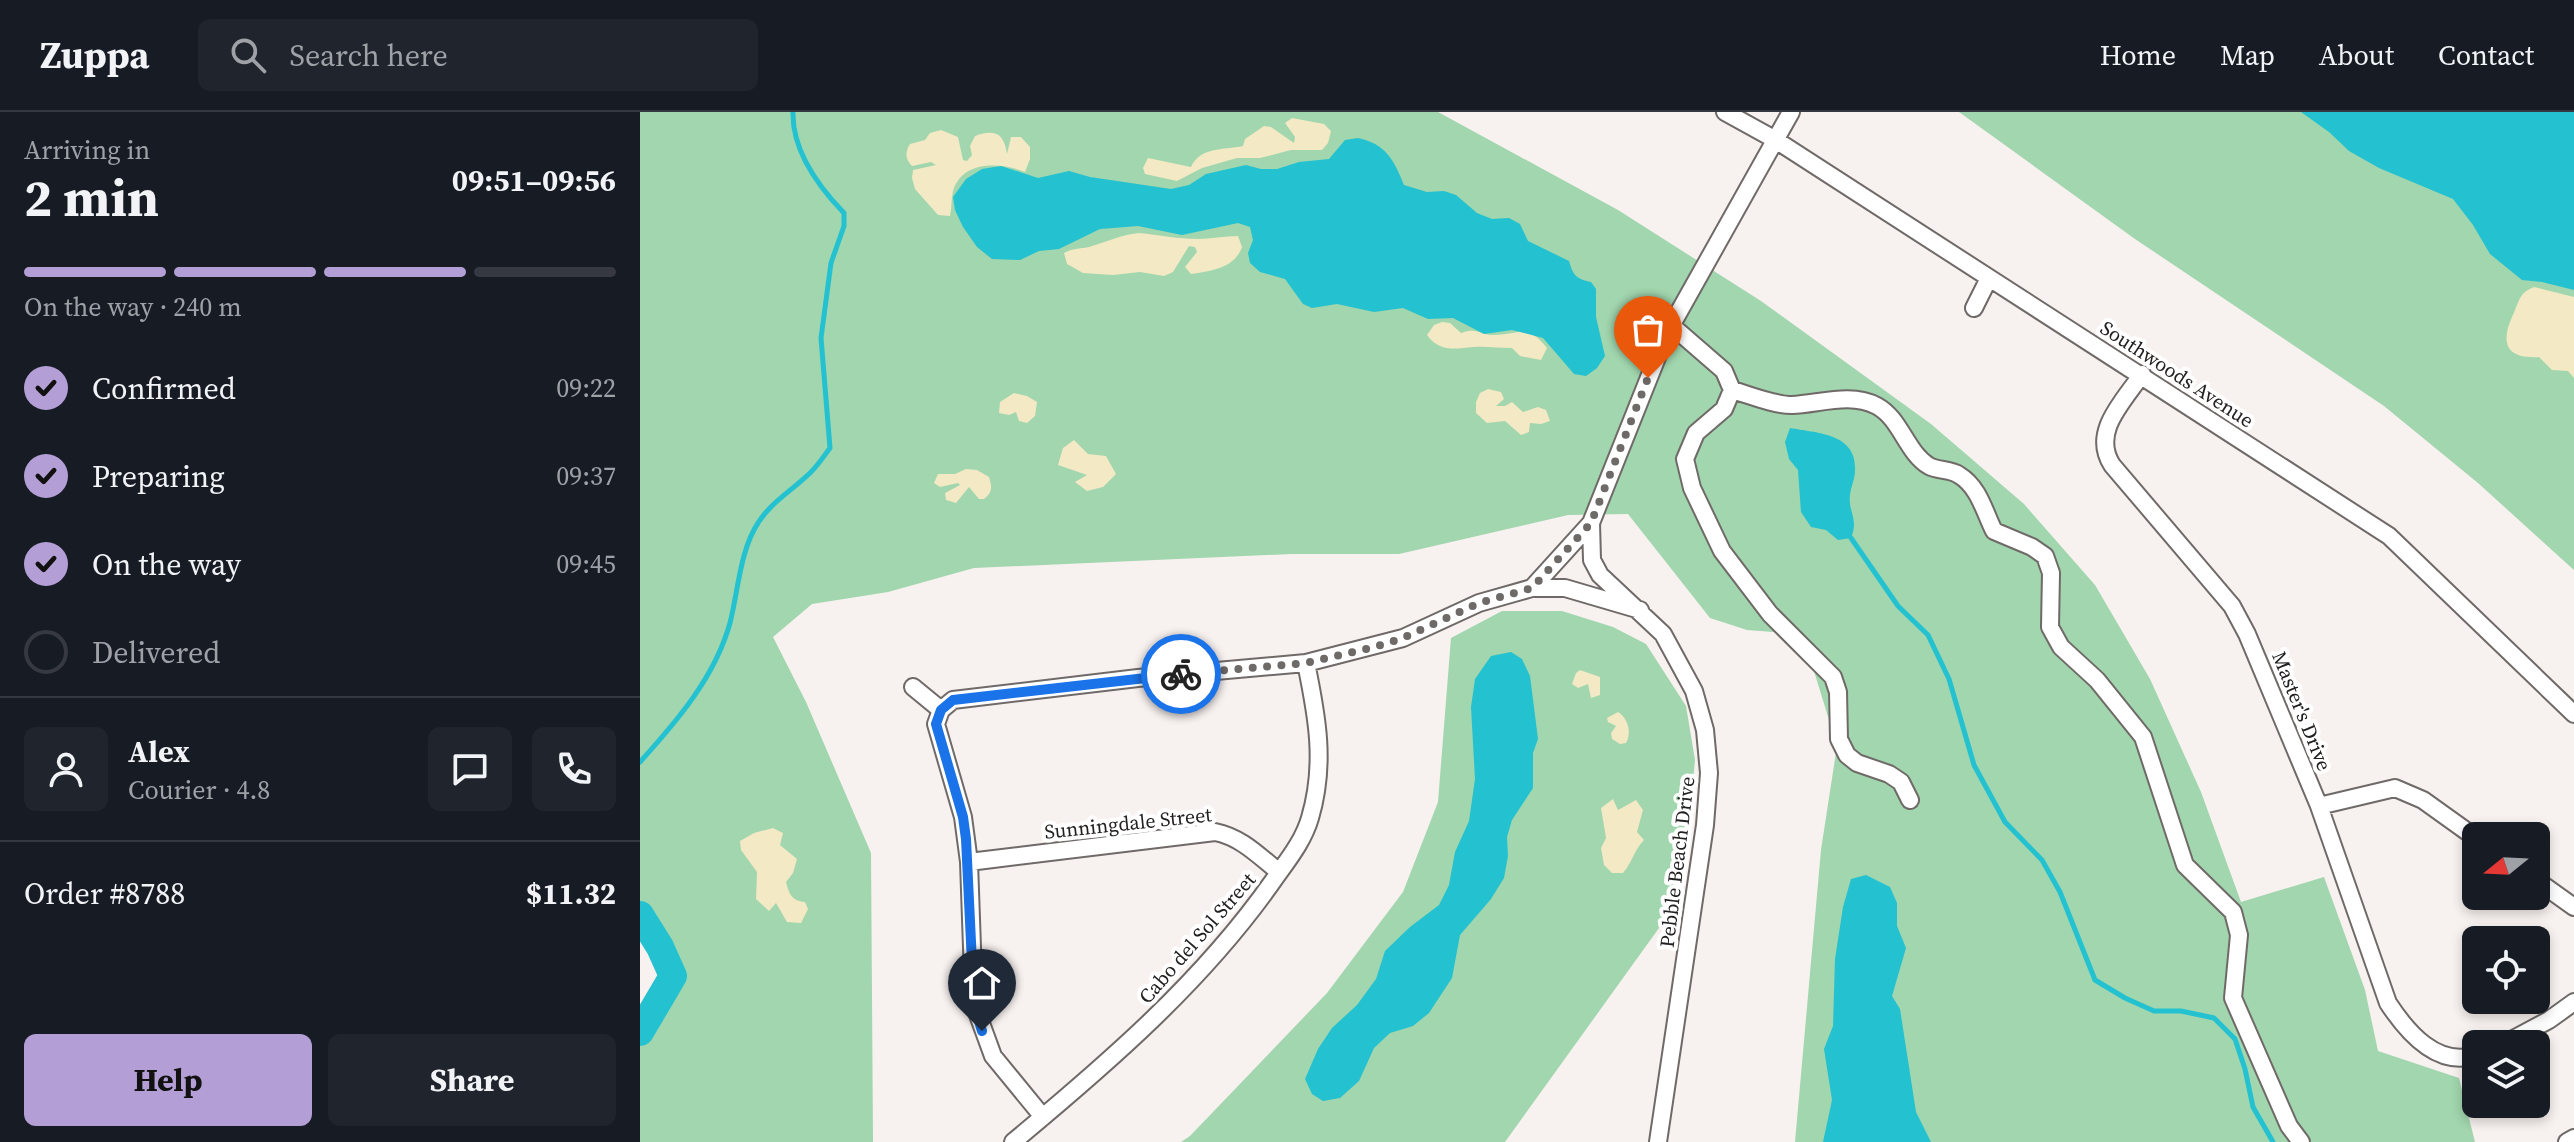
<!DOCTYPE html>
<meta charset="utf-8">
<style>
:root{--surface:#171b24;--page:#20242c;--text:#f1f3f6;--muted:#9ea1a6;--line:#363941;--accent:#b39fd6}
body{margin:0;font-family:"Source Serif 4",serif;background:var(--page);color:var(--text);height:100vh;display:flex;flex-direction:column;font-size:30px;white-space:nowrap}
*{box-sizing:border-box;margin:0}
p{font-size:26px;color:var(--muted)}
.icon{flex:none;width:44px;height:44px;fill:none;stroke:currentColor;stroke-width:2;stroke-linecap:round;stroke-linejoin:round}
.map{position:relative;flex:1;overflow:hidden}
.panel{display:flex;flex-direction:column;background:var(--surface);width:640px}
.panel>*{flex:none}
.needle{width:52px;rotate:252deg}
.controls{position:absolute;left:1822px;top:710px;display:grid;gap:16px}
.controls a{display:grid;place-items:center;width:88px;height:88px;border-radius:12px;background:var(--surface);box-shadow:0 4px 12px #0003;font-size:40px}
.pin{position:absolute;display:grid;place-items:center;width:68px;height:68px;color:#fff;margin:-82px -34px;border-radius:50% 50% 50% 0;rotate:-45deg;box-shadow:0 0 8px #0007}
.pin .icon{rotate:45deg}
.courier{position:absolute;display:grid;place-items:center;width:80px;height:80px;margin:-40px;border:6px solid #1a73e8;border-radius:50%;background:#fff;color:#222;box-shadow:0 2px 10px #0007}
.headline em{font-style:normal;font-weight:700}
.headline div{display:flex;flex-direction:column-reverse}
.headline{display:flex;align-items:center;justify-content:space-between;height:136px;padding:0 24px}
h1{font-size:52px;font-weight:700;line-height:60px}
.bar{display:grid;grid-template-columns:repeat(4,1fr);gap:12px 8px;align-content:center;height:96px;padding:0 24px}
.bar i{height:10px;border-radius:6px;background:var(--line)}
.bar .current{background:var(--accent)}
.bar p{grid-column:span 4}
.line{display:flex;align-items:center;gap:20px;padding:0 24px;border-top:2px solid var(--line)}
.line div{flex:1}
.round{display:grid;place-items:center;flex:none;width:84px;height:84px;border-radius:12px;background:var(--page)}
ol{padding:0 24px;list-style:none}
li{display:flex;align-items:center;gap:24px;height:88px}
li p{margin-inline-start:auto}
li .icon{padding:8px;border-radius:50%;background:var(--accent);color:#111;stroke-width:4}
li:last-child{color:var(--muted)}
li i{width:44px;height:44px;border:4px solid var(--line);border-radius:50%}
.action{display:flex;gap:16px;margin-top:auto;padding:16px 24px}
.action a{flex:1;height:92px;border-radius:12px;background:var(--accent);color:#111;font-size:32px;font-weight:700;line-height:92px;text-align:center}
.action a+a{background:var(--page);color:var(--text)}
header{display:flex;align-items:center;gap:48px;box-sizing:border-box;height:112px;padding:0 40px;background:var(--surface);border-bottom:2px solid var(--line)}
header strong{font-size:38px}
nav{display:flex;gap:44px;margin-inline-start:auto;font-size:28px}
.search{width:560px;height:72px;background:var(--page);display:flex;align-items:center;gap:20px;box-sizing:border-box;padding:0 28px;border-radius:12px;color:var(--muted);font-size:30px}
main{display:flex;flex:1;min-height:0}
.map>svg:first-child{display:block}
.green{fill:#a1d6ae}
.sand{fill:#f3e9c4}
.water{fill:#24c1d0}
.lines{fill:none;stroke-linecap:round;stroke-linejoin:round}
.stream{stroke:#24c1d0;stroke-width:5}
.river{stroke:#24c1d0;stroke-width:28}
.minor-casing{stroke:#6f6a68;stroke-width:20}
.minor{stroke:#fff;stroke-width:16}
.done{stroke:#6d6a68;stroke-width:8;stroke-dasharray:0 14.4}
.route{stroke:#1a73e8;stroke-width:10}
.labels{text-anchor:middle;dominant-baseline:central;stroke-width:8;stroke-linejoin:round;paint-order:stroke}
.street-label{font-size:20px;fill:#232120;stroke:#fff}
</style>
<header>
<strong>Zuppa</strong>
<div class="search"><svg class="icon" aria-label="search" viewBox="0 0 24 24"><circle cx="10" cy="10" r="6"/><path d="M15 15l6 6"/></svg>Search here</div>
<nav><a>Home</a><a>Map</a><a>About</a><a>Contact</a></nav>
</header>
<main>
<section class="panel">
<div class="headline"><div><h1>2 min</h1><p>Arriving in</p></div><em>09:51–09:56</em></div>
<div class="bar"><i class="current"></i><i class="current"></i><i class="current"></i><i></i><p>On the way · 240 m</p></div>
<ol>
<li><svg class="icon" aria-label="check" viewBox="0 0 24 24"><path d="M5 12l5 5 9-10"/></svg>Confirmed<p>09:22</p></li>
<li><svg class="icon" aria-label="check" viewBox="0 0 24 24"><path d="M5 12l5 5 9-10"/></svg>Preparing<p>09:37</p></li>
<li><svg class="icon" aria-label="check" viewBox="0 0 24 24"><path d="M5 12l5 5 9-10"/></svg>On the way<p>09:45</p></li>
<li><i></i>Delivered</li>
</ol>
<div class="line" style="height:144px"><a class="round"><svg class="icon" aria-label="person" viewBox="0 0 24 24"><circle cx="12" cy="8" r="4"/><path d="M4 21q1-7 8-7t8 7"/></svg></a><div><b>Alex</b><p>Courier · 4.8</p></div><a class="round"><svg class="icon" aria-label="chat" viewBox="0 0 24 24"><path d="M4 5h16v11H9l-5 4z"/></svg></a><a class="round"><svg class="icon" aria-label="phone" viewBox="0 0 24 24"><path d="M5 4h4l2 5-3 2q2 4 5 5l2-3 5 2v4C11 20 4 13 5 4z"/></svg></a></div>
<div class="line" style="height:104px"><div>Order #8788</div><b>$11.32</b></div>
<div class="action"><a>Help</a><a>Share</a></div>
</section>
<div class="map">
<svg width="1934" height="1030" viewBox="0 0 1934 1030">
<rect width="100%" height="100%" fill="#f7f1ef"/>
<path class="green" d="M0,0H798L978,98L1121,189L1291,312L1384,392L1455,473L1510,567L1561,680L1601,790L1684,765L1725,878L1738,939L1819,966L1835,1030H1155L1181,738L1197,634L1174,559L1146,521L1107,518L1070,506L988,402L928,403L759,442H651L334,456L248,480L172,492L133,525L166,590L231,741L233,1030H0V920L33,864L20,835L0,803Z
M1319,0H1934V458L1838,371L1744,294L1495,127Z
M862,499H922L973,515L1006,532L1046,594L1055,648L1047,729L1019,816L865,1030H541L550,1024L687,881L763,780L798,690L811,526Z"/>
<path class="sand" d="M652,6L684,12L691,19L688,31L682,38H651L620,46H597L562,56L537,69L505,62L503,56L508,46L551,55C560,35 583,38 603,34L605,27L624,14L631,15L654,31L655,25L645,11Z
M301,18L318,25L323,48L327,49L332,43L330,34L335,24C355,17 364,21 367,42L371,25H381L390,35V47L385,60C362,51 323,47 313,79C311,87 312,96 310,104L298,103L275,77L272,66L273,58L296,53L291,50L272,54C265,47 265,40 270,32L285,28L290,21Z
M499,121C519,123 538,127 558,127C571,127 584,124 598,124L602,135C595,156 571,159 551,162L545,155L557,140L555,135L549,134L533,160L524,164L500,160L473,163L443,161L427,152L424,141C433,136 439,137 449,135C466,130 480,123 499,121Z
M1894,175L1934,185V266L1928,259L1912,258L1899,245C1867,247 1860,232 1872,205C1879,191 1878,181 1894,175Z
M802,210L810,211L821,221C838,215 839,223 853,223C878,223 888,211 907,236L901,248L880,244L872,236C859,236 846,234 833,235C815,237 799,240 787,223L794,213Z
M848,277L861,280L864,287L856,294H865L872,290L883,300L898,295L906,298L910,309L901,312L890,311L889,320L881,323L865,309L847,311L836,301V290L840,281Z
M374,281L387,284L397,290L395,304L387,311L379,309L376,300L369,303L359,301L360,290Z
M434,328L448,342L466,344L476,362L463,375L447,379L435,370L447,363L418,353L423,336Z
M326,357L337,358L349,365C352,375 353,380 344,387H339L329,375L316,391L306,388L305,381L320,373L318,371L300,375L294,371L298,362H315Z
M940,558L960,565V583L951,586L948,572L938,576L932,572L936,561Z
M978,600C988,606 992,621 986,631L980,632L972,627L971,621L976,614L968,610L967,606Z
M973,687L978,698L996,688L1003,698L997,720L1004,728C993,740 993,749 983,761H972L964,753L961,736L966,726L961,696Z
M133,716L143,721L140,733L157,747L153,761L146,770C149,782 152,789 165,790L168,797L161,811L147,810L136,791L129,799L116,787L117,760L101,738L100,729L114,721Z"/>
<path class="water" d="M1661,0H1934V178L1902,170L1882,168L1850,142L1833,113L1813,87L1739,56L1709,39L1689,20Z
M718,26C746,32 754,48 764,73L787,80L804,79L816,83L837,101L852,107L869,106L880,112L888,129L929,149C933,163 936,167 951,170L956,177V205L965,244L957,256L946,264L934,262L903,226L888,222L872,218L844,222L813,206L788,207L763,196L734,200L697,192L672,196L663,192L645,167L620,160L610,151L608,141L613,128L610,115L598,111L542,123L498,114L460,117L419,137L399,139L380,148L352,147L337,135L323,115L315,98L313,85L326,67L342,57L361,54L398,66L429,59L450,65L531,77L549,73L566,62L606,53L621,57H637L659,50L689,47L705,28Z
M1150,316C1176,321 1217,321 1215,358C1215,367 1211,374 1210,383C1208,401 1219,406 1211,426L1198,428L1186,418L1171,415L1161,400L1158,358L1149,347L1145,330Z
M871,540L882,547L890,564L898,627L893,641V676L872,708L867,725L868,744L864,766L851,787L820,823L812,866L789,901L773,914L750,921L734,936L719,969L700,986L683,989L672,982L665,967L678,937L692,916L717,893L736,867L745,839L770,815L799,793L809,773L815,740L829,709L835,667L831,595L835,567L851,544Z
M1226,763L1250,775L1257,791V814L1266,836L1252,884L1260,897L1276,1000L1291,1030H1183L1192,988L1184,937L1193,914L1195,847L1203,795L1211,767Z"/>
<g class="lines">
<path class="stream" d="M1211,426L1258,494L1288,523L1309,567L1334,653L1365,710L1402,748L1420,780L1455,868L1485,886L1514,899H1541L1574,906L1595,927L1605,957L1613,995L1633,1030
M0,650C37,609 75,565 90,511C98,480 100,438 118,411C131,390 154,377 171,360C178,353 184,344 190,336L181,226L191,151L204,114V101C179,75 152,38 153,0"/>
<path class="river" d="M0,803L20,835L33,864L0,920"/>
<g class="minor-casing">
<path id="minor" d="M1085,0L1134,27L1749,424L1934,602
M1334,196L1349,166
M1031,213L1084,259L1092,278L1084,297L1056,321L1045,347L1052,376L1082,439L1130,502L1193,565L1198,580L1199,627L1207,643L1217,651L1249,662L1261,670L1270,688
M1502,262C1483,290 1451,320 1472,353L1592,494L1607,522L1679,694L1748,891C1767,920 1797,956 1836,943
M1092,278C1110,283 1133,293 1152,293C1179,292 1211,280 1237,294C1261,307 1266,340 1289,354C1298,359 1310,357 1319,363C1339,375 1344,399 1354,419L1392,435L1405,444L1411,461L1410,515L1421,535L1457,568L1503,625L1545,753L1593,800L1599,823L1593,886L1649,1014L1661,1030
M892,476L951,411
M273,575L301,598
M1679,694L1755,676L1783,688L1836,726
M329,750L575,720C601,725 619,744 639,760
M1896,768L1934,795
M1864,932L1909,908L1934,890
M403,1005L353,944L334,892L329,750L323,705L296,612L301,598L313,588L498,566L666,551L763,526L839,491L892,476H925L1000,498
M373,1030C468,951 562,870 633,769C647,749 663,730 670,706C686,652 677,604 666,551
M1018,1030L1065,713L1069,661L1065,618L1054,579L1023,522L960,463L952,448L951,411L1026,223L1151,0
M1927,1030L1934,1026"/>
</g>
<use href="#minor" class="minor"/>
</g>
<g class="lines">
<path class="done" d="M541,562L666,551L731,536L763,526L839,491L892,476L951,411L1008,266"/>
<path class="route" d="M342,919L334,892L326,727L323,705L296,612L301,598L313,588L541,562"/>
</g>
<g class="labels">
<g class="street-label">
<text transform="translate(1537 262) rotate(33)">Southwoods Avenue</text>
<text transform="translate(1662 599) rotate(68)">Master's Drive</text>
<text transform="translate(488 711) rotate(-6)">Sunningdale Street</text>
<text transform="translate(1037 750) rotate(-83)">Pebble Beach Drive</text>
<text transform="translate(557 826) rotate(-49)">Cabo del Sol Street</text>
</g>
</g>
</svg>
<div class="controls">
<a><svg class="needle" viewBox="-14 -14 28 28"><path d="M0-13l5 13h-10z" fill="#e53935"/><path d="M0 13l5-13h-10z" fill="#9ea1a6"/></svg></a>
<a><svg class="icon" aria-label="locate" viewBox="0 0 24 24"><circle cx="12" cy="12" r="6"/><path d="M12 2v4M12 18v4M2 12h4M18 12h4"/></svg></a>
<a><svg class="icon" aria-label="layers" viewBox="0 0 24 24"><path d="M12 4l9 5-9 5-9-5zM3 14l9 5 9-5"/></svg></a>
</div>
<div class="pin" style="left:1008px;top:266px;background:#ea580c"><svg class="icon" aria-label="bag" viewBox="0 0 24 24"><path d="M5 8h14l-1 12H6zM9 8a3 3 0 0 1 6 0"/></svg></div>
<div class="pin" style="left:342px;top:919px;background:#1f2937"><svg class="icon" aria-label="home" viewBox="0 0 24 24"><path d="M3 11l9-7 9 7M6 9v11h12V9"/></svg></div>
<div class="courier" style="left:541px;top:562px"><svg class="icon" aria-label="bike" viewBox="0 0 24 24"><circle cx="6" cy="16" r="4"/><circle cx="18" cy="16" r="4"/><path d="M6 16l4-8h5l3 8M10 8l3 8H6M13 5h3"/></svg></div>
</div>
</main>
